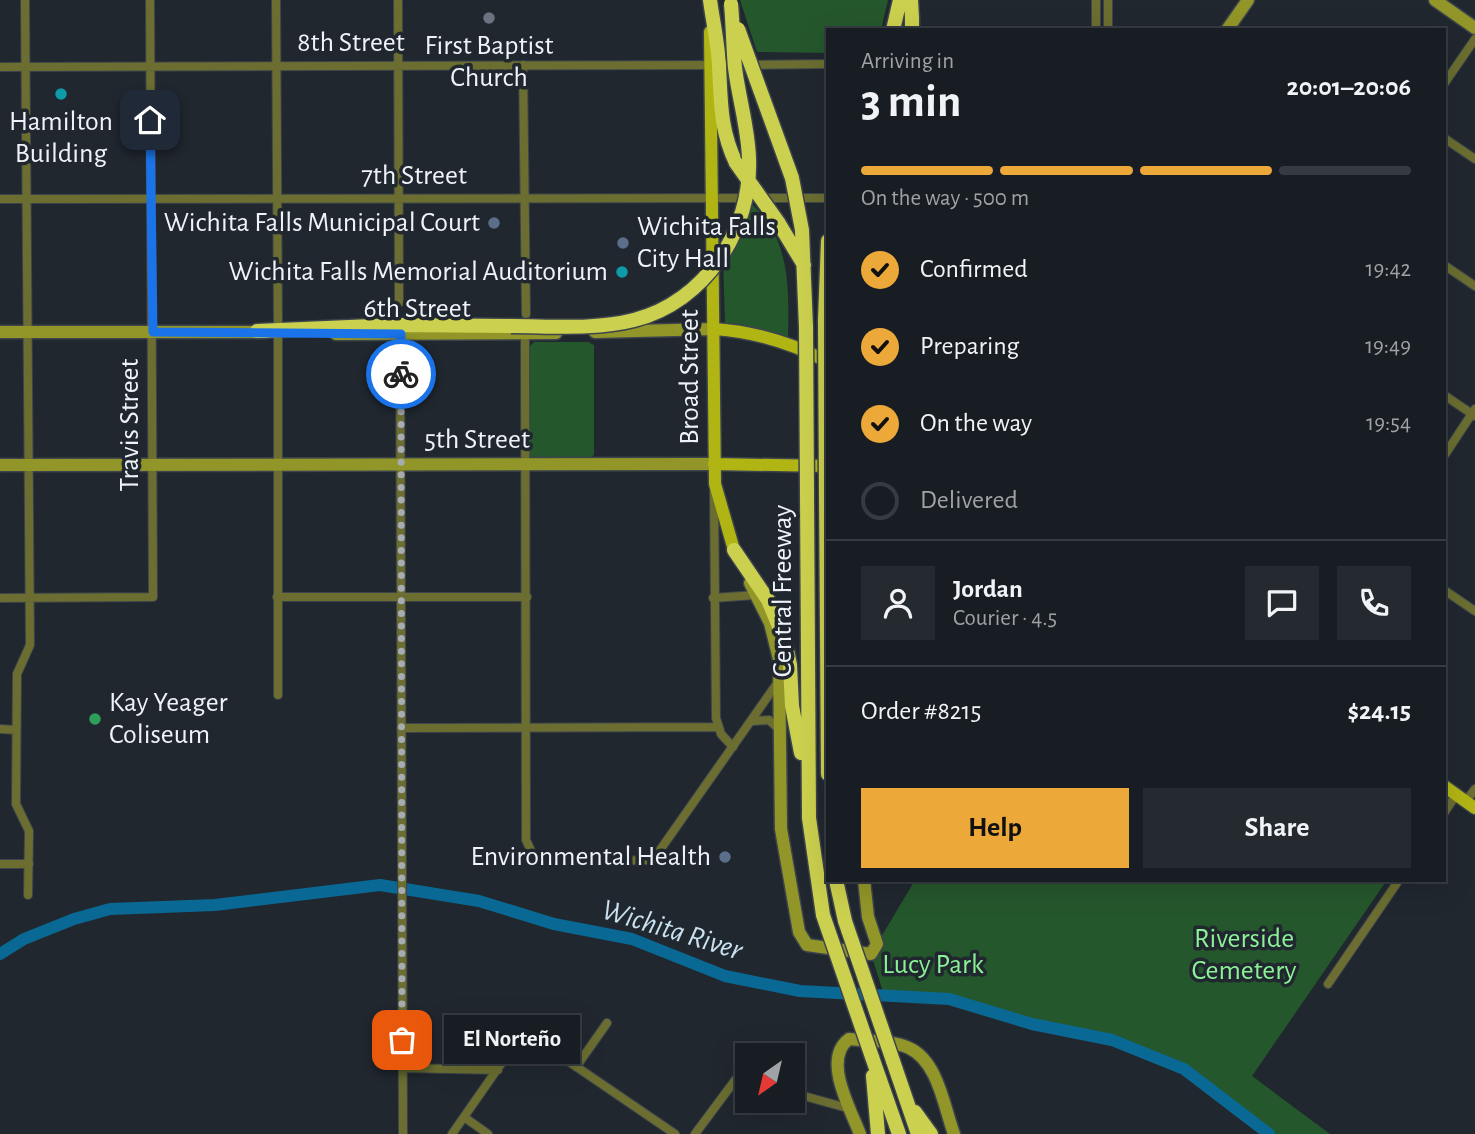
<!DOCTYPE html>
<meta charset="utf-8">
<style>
:root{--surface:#181d23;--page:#252a30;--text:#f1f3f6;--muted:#9fa2a6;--line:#363b41;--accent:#eca93a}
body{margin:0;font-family:"Alegreya Sans",sans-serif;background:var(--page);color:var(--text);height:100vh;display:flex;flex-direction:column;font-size:26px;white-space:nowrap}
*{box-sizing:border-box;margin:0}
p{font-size:23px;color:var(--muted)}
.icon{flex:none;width:38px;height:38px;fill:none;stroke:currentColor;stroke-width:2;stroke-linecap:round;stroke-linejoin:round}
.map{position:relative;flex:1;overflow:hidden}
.drawer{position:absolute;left:826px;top:28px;width:620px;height:854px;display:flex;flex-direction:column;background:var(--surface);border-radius:0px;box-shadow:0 7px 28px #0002,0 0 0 2px var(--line)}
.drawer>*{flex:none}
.needle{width:46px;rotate:214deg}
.buttons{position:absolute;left:735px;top:1043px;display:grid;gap:14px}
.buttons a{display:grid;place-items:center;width:70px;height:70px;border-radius:0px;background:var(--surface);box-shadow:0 7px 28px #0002,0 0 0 2px var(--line);font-size:35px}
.pin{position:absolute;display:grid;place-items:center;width:60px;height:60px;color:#fff;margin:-30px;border-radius:14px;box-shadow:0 4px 10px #0006}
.courier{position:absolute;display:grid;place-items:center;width:70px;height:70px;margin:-35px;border:5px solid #1a73e8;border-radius:50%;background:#fff;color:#222;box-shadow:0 2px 9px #0007}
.bubble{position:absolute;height:49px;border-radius:0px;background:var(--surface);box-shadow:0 7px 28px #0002,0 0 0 2px var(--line);font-size:23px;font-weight:600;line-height:49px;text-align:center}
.head em{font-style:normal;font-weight:600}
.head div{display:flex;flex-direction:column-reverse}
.head{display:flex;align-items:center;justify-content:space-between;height:119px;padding:0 35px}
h1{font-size:46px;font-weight:600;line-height:52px}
.bar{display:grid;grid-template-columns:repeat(4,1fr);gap:10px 7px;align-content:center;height:84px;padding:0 35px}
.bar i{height:9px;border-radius:5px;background:var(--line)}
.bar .active{background:var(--accent)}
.bar p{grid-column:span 4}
.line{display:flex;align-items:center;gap:18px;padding:0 35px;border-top:2px solid var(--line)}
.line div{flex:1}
.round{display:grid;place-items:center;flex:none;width:74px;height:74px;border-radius:0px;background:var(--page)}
ol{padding:0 35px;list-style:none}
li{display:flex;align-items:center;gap:21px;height:77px}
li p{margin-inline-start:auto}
li .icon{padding:7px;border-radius:50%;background:var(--accent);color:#111;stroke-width:4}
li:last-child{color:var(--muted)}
li i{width:38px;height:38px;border:4px solid var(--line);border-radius:50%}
.cta{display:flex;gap:14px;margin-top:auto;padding:14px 35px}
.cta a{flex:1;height:80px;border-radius:0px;background:var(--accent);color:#111;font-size:28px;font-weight:600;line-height:80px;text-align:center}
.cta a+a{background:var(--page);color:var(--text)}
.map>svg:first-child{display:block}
.green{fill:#25572c}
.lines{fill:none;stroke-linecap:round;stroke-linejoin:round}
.river{stroke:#096994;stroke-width:12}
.street-casing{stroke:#3d444b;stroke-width:10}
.secondary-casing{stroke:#3d444b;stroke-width:15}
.primary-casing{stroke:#3d444b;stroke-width:15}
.highway-casing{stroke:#3d444b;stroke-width:17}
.street{stroke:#6b6e30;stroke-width:8}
.secondary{stroke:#929628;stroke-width:12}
.primary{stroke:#b1b514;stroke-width:12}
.highway{stroke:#cbd04e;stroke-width:14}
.highway-bridge-casing{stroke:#3d444b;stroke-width:17;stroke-linecap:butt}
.highway-bridge{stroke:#cbd04e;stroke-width:14}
.done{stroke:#a7acb2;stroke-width:7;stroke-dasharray:0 12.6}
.route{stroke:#1a73e8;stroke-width:9}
.worship-dot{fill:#6b7280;stroke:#20272f;stroke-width:2.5}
.culture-dot{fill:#0f9aa8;stroke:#20272f;stroke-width:2.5}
.service-dot{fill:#5c6f8a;stroke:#20272f;stroke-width:2.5}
.leisure-dot{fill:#2e9e5b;stroke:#20272f;stroke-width:2.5}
.labels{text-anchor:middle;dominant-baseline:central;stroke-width:7;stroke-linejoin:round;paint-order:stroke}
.street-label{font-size:28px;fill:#eff3f9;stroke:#20272f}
.poi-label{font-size:28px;fill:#eff3f9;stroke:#20272f;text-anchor:end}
.park-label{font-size:28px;fill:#8af195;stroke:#20272f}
.water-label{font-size:30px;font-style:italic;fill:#cae1f0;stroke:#20272f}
</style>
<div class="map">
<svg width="1475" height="1134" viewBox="0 0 1475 1134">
<rect width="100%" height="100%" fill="#20272f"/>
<path class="green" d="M740,0H888L881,30H828V53L757,52Z
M749,202C791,236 789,290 788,338L725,323L723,259Z
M534,342H588L594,345V454L591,459H532L529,456L530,346Z
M915,880H1387L1252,1076L1330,1134H1269L1184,1069L1112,1040L1032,1024L949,999L884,995L871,954Z"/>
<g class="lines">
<path class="river" d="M0,954L24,939L74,919L110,909L215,905L380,885L479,901L554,924L632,939L725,976L800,991L949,999L1032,1024L1112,1040L1184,1069L1269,1134"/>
<g class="street-casing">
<path id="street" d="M25,0L30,645L17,674L16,804L29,831L28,895
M276,0L278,330
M398,0L399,303
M1096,30V0
M1108,30V0
M523,65L526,314
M750,65L828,64
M0,67L737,65
M1444,84L1475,39
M1444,138L1475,159
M0,199L828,198
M1444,265L1475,286
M278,332V695
M400,334L403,1134
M525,334L526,840L533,855L549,862L653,860L778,682
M1444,395L1475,416
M1444,456L1475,409
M714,491L716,718L721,734L733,747
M1444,590L1475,611
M277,597H527
M0,598L153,597L150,0
M713,598L756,595
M753,721L769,720L780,730
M401,728L717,727
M0,729L16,730
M1466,801L1475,789
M1444,813L1456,795
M0,864H29
M1328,984L1399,880
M576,1067L607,1023
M403,1068L498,1070
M793,1093L851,1109
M464,1117L488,1134
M452,1134L524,1031L675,1134
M695,1134L736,1079L747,1080"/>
</g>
<g class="secondary-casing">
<path id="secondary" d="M1435,0L1475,28
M1227,30L1248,0
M0,332H266
M595,332L715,329
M336,334L556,333
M0,465L714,464
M750,583L770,623L779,659L781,829L799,932L807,945L871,954L877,944L868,917L864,880
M860,1134C850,1108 822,1059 849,1039C867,1041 892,1040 909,1048C938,1061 944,1107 954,1134"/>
</g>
<g class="primary-casing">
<path id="primary" d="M710,32L715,484L734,550
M715,329C756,332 792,343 828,362
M714,464L828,466
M1444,786L1475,808"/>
</g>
<g class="highway-casing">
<path id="highway" d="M710,0C713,22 718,44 719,66C721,102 720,130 736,163
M911,0L912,18
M893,30L900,0
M778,222L804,265
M802,230L806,327
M825,320L828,241
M257,331L395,325L511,326
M826,492L828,774
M807,493L809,818L823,915
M734,550L768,600L785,641L790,665L792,706L801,753
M836,880L845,921
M872,1057L899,1134
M893,1061L918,1134
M873,1076L878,1134
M915,1112L931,1134"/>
</g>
<use href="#street" class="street"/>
<use href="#secondary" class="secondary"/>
<use href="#primary" class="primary"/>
<use href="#highway" class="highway"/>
<g class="highway-bridge-casing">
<path id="highway-bridge" d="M912,18V30
M738,29L792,178L802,230
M736,163L778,222
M825,320L826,492
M511,326C552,326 595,330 634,320C705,302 752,230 749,158C748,128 739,99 735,68C733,47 733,25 731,4
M806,327L807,493
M823,915L872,1057
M845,921L893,1061"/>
</g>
<use href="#highway-bridge" class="highway-bridge"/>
</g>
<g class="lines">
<path class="done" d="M401,374L402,1040"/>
<path class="route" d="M150,120L153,332L401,334V374"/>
</g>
<circle class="worship-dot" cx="489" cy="18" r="7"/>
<g class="culture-dot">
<circle cx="61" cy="94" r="7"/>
<circle cx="622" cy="272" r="7"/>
</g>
<g class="service-dot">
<circle cx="494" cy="223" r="7"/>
<circle cx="623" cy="243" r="7"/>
<circle cx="725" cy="857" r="7"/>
</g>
<circle class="leisure-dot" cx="95" cy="719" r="7"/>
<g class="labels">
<g class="street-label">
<text x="351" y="43">8th Street</text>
<text x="414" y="176">7th Street</text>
<text x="417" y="309">6th Street</text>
<text transform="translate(690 377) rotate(-90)">Broad Street</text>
<text transform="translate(130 425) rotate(-90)">Travis Street</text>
<text x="477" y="440">5th Street</text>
<text transform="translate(783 591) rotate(-90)">Central Freeway</text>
</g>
<g class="poi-label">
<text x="489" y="46" text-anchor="middle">First Baptist<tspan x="489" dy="32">Church</tspan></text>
<text x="61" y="122" text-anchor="middle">Hamilton<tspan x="61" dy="32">Building</tspan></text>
<text x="480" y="223">Wichita Falls Municipal Court</text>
<text x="637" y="227" text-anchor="start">Wichita Falls<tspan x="637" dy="32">City Hall</tspan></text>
<text x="608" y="272">Wichita Falls Memorial Auditorium</text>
<text x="109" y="703" text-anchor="start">Kay Yeager<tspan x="109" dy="32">Coliseum</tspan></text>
<text x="711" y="857">Environmental Health</text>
</g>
<g class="park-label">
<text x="1244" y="939">Riverside<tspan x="1244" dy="32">Cemetery</tspan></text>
<text x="933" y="965">Lucy Park</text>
</g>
<g class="water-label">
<text transform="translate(672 930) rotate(17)">Wichita River</text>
</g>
</g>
</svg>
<div class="buttons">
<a><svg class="needle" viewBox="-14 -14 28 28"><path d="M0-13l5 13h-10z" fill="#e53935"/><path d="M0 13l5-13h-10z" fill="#9fa2a6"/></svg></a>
</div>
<div class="pin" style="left:402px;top:1040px;background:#ea580c"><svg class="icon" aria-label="bag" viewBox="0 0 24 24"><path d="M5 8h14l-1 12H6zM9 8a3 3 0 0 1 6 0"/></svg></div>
<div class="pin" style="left:150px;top:120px;background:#1f2937"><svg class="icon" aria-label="home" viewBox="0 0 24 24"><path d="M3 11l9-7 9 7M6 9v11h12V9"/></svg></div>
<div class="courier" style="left:401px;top:374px"><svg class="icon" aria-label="bike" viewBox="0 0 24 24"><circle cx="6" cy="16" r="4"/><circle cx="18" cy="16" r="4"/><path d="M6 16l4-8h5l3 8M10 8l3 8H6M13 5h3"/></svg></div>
<div class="bubble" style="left:444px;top:1015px;width:136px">El Norteño</div>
<section class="drawer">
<div class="head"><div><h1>3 min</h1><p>Arriving in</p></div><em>20:01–20:06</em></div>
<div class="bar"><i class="active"></i><i class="active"></i><i class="active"></i><i></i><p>On the way · 500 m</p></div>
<ol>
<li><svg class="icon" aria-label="check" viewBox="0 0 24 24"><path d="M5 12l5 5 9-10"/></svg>Confirmed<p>19:42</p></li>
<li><svg class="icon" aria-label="check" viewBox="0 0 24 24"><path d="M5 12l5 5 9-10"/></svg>Preparing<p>19:49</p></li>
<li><svg class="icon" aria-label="check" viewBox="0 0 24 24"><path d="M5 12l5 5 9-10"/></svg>On the way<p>19:54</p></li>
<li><i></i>Delivered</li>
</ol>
<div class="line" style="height:126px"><a class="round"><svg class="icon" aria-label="person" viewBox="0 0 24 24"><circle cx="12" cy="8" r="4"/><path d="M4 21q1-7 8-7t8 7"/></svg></a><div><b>Jordan</b><p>Courier · 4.5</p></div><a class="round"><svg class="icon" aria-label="chat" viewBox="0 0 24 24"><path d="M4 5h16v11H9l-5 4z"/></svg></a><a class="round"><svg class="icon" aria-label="phone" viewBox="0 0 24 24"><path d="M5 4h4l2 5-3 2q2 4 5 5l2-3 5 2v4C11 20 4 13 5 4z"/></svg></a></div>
<div class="line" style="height:91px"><div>Order #8215</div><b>$24.15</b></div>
<div class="cta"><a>Help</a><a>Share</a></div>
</section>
</div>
